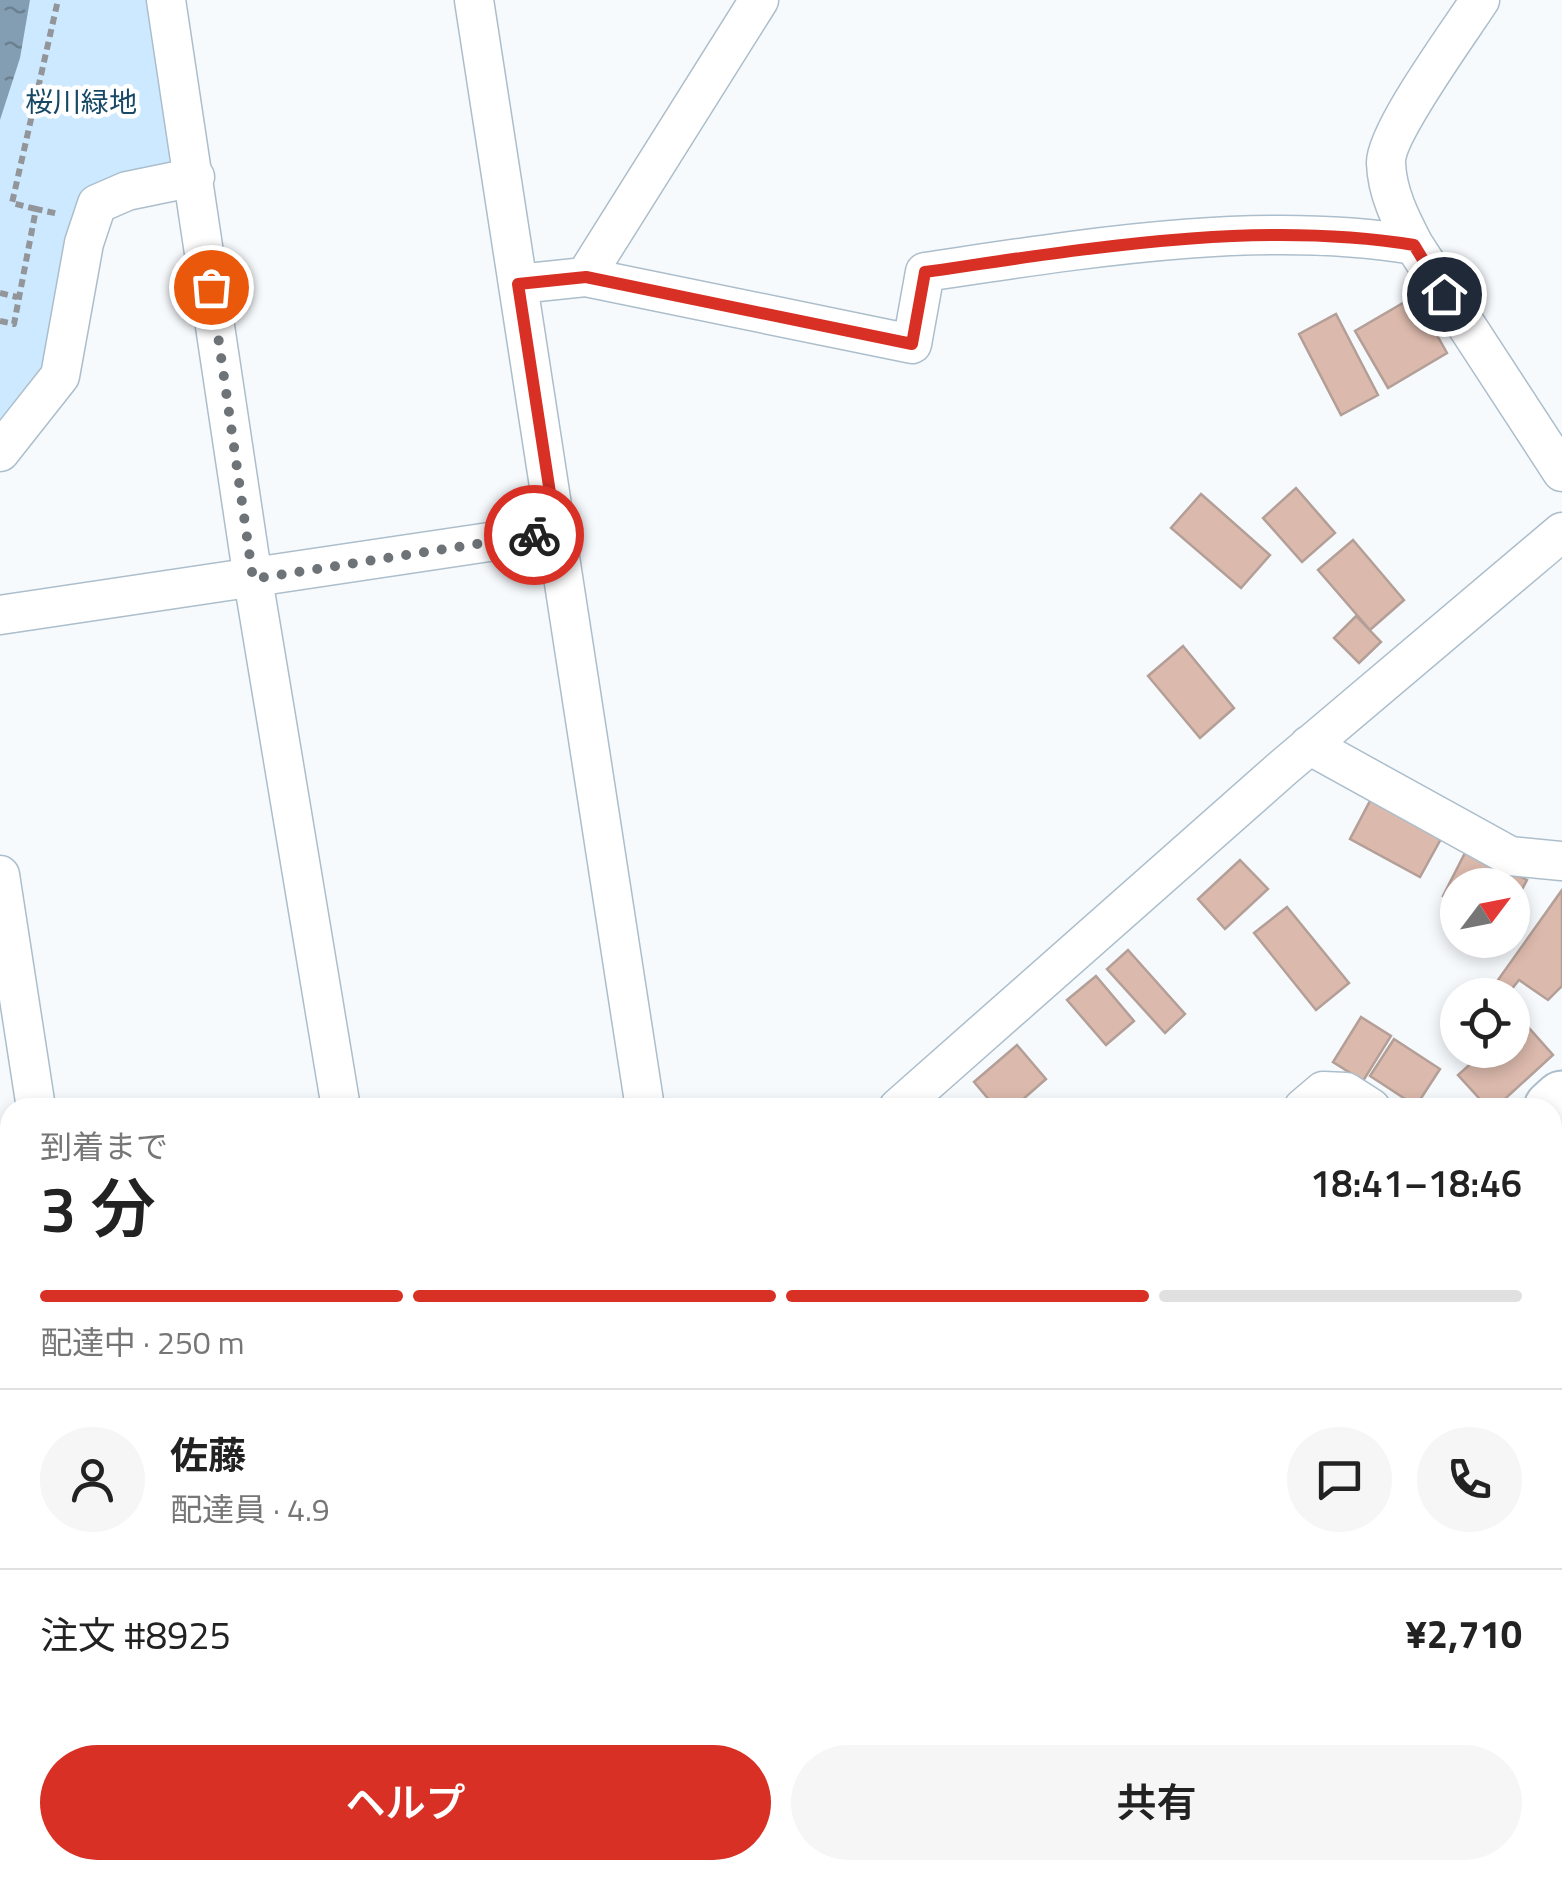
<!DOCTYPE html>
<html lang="ja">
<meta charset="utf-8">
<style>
:root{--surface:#fff;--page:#f6f6f6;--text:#222;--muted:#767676;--line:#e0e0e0;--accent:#d93025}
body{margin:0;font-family:"Titillium Web","Noto Sans JP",sans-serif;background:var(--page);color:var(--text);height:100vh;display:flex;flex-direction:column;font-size:38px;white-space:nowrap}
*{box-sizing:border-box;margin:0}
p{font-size:32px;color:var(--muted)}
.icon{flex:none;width:55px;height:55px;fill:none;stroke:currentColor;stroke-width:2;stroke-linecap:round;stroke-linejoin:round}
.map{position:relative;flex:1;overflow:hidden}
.drawer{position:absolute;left:0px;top:1098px;width:1562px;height:782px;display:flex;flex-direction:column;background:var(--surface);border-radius:30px 30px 0 0;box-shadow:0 5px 15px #0003}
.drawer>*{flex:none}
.needle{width:65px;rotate:58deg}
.controls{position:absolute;left:1440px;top:868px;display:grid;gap:20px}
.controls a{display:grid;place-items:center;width:90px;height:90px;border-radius:50%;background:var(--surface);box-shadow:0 5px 15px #0003;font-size:50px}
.pin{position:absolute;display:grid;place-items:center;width:85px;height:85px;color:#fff;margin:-42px;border:5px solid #fff;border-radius:50%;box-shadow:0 2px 10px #0007}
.courier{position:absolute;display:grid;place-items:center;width:100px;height:100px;margin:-50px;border:8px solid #d93025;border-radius:50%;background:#fff;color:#222;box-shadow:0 2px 12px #0007}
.head em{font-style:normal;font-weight:600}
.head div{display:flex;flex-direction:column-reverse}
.head{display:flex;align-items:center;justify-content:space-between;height:170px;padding:0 40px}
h1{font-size:65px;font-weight:600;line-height:75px}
.bar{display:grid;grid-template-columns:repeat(4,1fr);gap:15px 10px;align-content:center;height:120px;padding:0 40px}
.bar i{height:12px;border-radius:8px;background:var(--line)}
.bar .selected{background:var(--accent)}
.bar p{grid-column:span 4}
.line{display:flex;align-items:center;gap:25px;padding:0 40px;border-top:2px solid var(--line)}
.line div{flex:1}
.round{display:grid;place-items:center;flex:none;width:105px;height:105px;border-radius:52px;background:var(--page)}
.primary-button{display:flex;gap:20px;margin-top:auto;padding:20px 40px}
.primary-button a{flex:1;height:115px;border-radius:60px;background:var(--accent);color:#fff;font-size:40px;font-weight:600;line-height:115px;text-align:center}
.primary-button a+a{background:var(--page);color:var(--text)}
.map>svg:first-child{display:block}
.green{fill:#cde9ff}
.water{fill:url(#water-ripples)}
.building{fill:#dbb9ac;stroke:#b39f97;stroke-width:2.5}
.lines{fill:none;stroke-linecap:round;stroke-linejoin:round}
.minor-casing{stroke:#acbecb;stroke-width:41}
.major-casing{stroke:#acbecb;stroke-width:51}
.highway-casing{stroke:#acbecb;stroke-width:59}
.path{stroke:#92969a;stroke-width:6;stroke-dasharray:8 5;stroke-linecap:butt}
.minor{stroke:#fff;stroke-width:38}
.major{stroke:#fff;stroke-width:48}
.highway{stroke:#fff;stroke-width:55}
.done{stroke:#6e7378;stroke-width:10;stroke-dasharray:0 18}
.route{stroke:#d93025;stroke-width:12}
.labels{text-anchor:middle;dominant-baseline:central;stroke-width:9;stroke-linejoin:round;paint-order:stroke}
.park-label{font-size:28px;fill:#174967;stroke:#fff}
</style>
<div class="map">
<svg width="1562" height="1878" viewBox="0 0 1562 1878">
<defs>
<pattern id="water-ripples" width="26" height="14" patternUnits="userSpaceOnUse" patternTransform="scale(2.5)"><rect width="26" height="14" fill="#839eb3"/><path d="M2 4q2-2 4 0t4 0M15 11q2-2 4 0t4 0" fill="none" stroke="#6b8192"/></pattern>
</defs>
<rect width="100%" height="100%" fill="#f7fafd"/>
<path class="green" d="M0,0H146L175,164L84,190L48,376L0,432Z"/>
<path class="water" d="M0,0H30L20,58L0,120Z"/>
<path class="building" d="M1415,296L1447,353L1388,388L1355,331Z
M1336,314L1378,395L1341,415L1299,334Z
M1296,488L1335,533L1302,562L1263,518Z
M1201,494L1270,555L1241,588L1171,528Z
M1353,540L1404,600L1370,630L1318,570Z
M1356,616L1381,642L1359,663L1334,638Z
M1183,646L1234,708L1200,738L1148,676Z
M1371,799L1442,837L1420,877L1350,839Z
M1467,849L1527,880L1512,908V885H1458V904L1443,896Z
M1240,860L1268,889L1225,929L1198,899Z
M1562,890V986L1548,1000L1519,980L1507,995L1488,994Z
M1287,907L1349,983L1316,1010L1254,933Z
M1128,950L1185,1014L1165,1033L1107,969Z
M1096,976L1134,1021L1106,1045L1067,1000Z
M1361,1017L1391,1036L1363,1081L1333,1062Z
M1521,1019L1553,1055L1495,1108H1488L1458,1075L1486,1050H1512V1026Z
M1394,1039L1440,1069L1416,1106L1370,1076Z
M1017,1045L1046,1079L1013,1108H996L974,1082Z
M1553,1269L1562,1270V1357L1552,1356Z
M0,1645L10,1648L2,1697H0Z
M0,1795L10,1803L9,1843L0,1837Z
M469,1870H524L526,1878H471Z"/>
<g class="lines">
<g class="minor-casing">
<path id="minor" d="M166,0L253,579L341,1108
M474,0L645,1108
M1480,0C1460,31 1385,133 1386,163C1387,193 1401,220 1414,245L1562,472
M585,277L759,0
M518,284L585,277L912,344L925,272C1081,249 1258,219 1414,245
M0,452L60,376L84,243L97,204L127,191L195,177
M0,615L556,532
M1309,745L1510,856L1562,861
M0,875L36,1108
M898,1108L1284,767L1562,532
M1303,1108L1323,1091L1346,1092L1371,1108
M1552,1255L1562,1256
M0,1431L10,1400
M1552,1737L1562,1736
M150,1870L152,1878
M26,1878L35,1870
M647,1878L657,1870
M911,1878L916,1870"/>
</g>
<g class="major-casing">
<path id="major" d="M1018,1870L1035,1878
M1127,1870L1154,1878"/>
</g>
<g class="highway-casing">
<path id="highway" d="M1552,1108L1562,1099
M0,1576L10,1579"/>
</g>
<path class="path" d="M36,209L12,203L58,0
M0,293L17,297
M0,321L14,324L36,209L59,214"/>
<use href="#minor" class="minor"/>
<use href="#major" class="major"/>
<use href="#highway" class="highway"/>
</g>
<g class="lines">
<path class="done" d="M211,287L253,579L534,535"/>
<path class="route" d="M534,535L556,532L518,284L586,277L912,344L925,272C1084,249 1255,219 1414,245L1444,294"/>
</g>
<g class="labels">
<g class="park-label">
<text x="81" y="101">桜川緑地</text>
</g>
</g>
</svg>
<div class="controls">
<a><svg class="needle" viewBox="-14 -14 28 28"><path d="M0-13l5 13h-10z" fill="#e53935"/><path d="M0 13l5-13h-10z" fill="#767676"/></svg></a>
<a><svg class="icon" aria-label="locate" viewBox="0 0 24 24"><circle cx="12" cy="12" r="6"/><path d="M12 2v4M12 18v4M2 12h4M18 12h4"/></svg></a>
</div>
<div class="pin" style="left:211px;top:287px;background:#ea580c"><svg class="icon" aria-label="bag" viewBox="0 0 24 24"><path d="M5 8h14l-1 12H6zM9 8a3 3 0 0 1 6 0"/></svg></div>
<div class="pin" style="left:1444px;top:294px;background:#1f2937"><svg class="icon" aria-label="home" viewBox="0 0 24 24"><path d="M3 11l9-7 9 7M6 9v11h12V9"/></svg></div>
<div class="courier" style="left:534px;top:535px"><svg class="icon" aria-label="bike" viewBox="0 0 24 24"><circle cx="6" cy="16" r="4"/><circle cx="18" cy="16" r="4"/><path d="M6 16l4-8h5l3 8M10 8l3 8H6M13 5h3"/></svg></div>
<section class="drawer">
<div class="head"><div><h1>3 分</h1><p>到着まで</p></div><em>18:41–18:46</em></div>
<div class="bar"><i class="selected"></i><i class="selected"></i><i class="selected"></i><i></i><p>配達中 · 250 m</p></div>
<div class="line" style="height:180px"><a class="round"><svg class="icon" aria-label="person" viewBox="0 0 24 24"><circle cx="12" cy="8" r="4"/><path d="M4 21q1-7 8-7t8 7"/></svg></a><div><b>佐藤</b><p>配達員 · 4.9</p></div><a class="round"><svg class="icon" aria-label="chat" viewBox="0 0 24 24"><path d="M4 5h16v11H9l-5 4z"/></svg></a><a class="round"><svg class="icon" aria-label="phone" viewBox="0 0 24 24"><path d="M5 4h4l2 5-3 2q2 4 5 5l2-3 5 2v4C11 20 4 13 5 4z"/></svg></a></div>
<div class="line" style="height:130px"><div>注文 #8925</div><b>¥2,710</b></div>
<div class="primary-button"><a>ヘルプ</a><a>共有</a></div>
</section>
</div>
